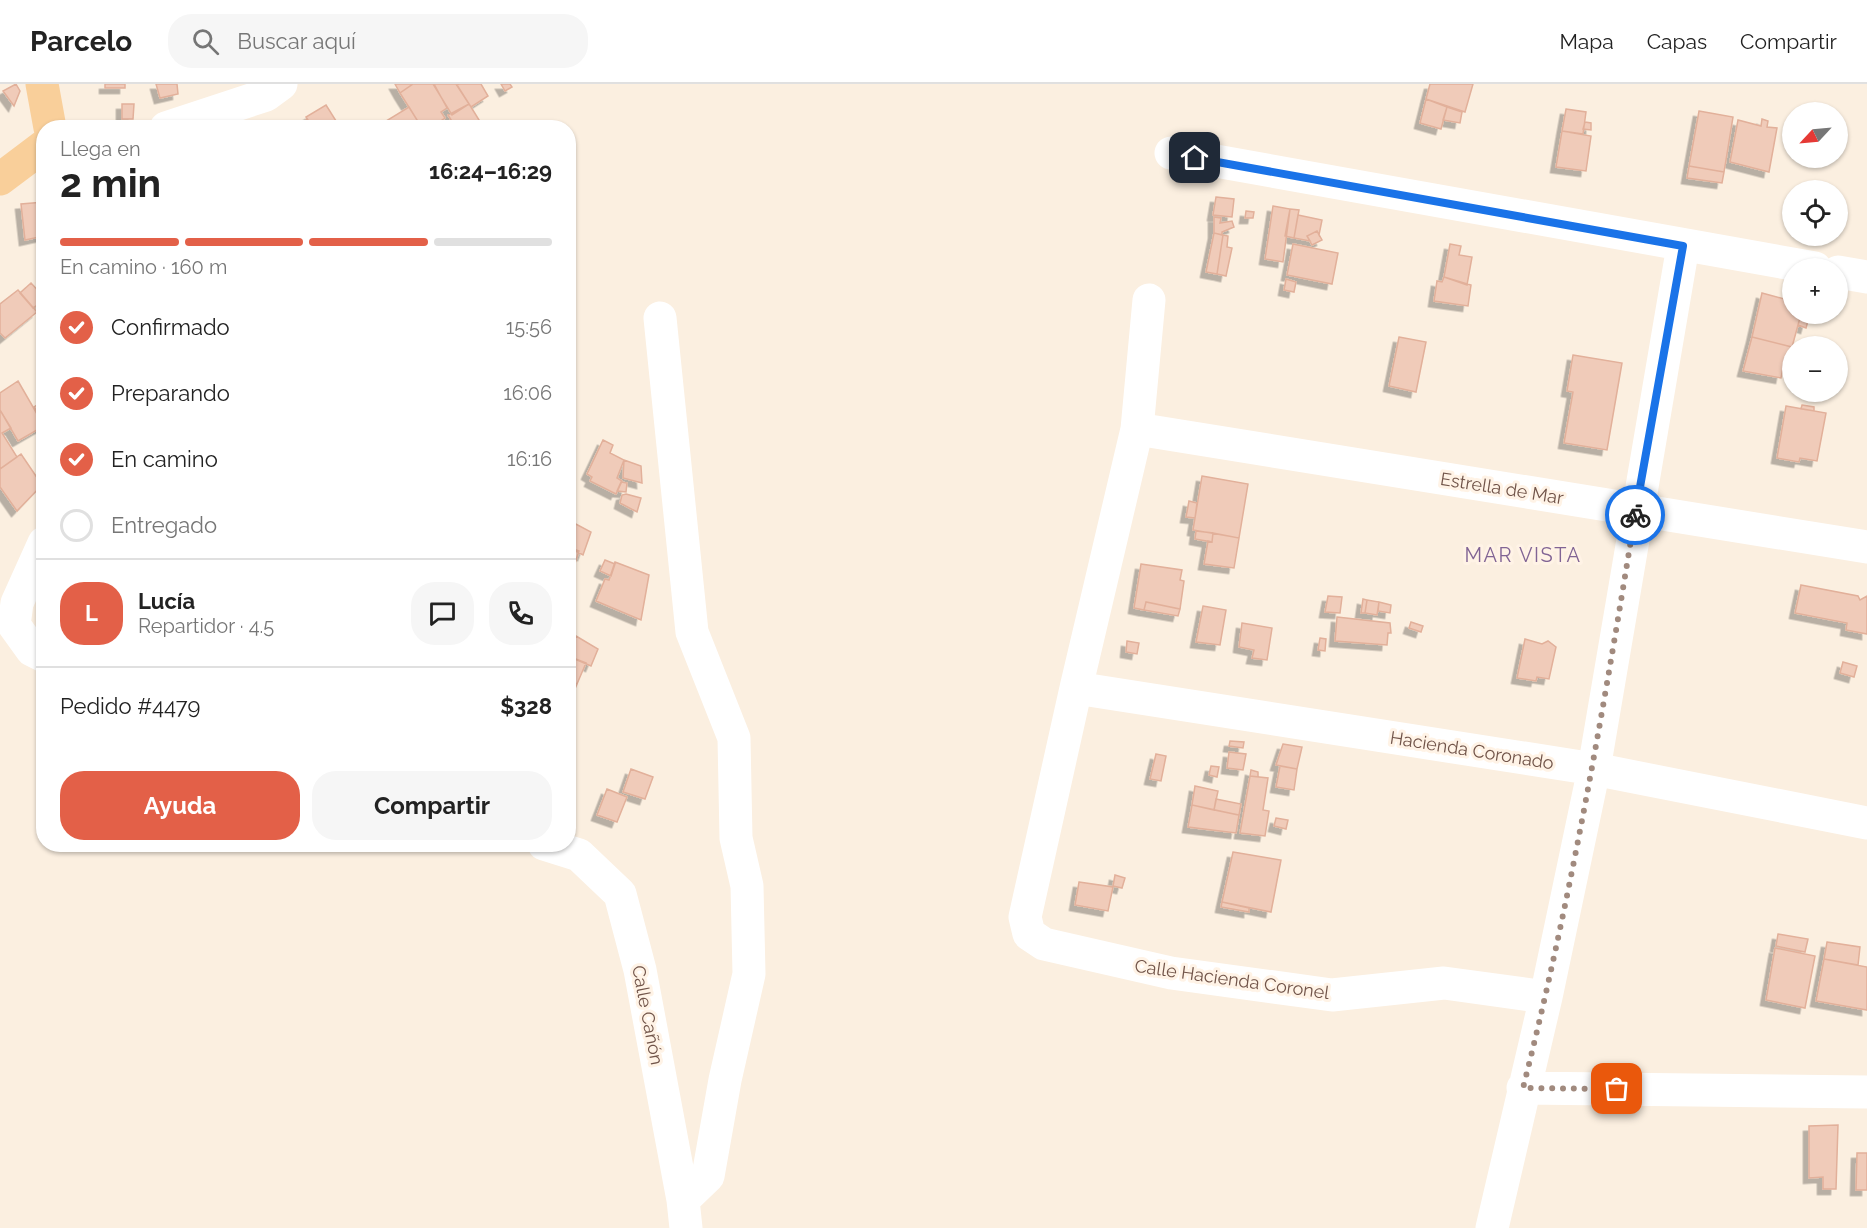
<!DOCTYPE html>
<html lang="es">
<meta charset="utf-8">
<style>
:root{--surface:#fff;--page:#f6f6f6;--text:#222;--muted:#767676;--line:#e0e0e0;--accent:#e36048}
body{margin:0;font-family:Raleway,sans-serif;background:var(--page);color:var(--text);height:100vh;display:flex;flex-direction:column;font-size:22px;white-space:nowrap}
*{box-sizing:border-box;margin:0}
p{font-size:20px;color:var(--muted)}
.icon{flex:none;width:33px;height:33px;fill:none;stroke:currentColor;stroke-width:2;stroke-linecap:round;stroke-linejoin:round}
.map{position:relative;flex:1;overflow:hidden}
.side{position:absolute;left:36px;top:36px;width:540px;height:732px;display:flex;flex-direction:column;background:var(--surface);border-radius:24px;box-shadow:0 2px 4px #0004}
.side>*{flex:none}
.needle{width:39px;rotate:244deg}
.buttons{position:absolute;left:1782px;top:18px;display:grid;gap:12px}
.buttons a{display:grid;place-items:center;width:66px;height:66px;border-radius:50%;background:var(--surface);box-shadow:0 2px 4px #0004;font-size:30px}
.pin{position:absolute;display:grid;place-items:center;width:51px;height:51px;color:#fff;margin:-26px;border-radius:12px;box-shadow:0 3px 9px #0006}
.courier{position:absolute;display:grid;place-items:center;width:60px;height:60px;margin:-30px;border:4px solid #1a73e8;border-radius:50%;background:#fff;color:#222;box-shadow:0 2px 8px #0007}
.summary em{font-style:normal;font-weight:700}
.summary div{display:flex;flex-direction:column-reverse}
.summary{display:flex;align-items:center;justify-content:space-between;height:102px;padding:0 24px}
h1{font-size:39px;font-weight:700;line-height:45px}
.bar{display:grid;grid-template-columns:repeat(4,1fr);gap:9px 6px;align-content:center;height:72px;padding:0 24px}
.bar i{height:8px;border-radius:4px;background:var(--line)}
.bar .active{background:var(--accent)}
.bar p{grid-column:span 4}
.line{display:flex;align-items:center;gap:15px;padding:0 24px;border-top:2px solid var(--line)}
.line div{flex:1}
.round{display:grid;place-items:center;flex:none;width:63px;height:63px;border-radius:24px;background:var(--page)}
ol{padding:0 24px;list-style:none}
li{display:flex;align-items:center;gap:18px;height:66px}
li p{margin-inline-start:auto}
li .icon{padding:6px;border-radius:50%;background:var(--accent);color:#fff;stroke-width:4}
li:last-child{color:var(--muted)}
li i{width:33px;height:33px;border:3px solid var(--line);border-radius:50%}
.primary-button{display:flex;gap:12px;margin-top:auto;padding:12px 24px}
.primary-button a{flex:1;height:69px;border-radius:24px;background:var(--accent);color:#fff;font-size:24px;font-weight:700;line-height:69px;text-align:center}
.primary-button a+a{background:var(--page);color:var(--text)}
header{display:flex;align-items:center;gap:36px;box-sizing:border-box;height:84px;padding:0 30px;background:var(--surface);border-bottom:2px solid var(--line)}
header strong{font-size:28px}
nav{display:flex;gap:33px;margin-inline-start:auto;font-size:21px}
.search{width:420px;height:54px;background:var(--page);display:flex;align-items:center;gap:15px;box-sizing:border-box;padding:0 21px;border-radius:24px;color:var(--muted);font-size:22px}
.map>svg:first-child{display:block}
.building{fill:#f0cbb9;stroke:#e2b09a;stroke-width:1.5;filter:url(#shadow)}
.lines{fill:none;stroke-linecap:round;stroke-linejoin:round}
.minor{stroke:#fff;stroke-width:33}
.major{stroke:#f9cf9a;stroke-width:33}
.done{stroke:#a18a7e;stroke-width:6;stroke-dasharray:0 10.8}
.route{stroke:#1a73e8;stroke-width:8}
.labels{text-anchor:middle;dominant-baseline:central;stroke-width:6;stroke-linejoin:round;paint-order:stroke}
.street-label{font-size:18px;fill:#715449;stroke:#fff3e6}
.neighbourhood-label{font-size:20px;letter-spacing:1.5px;fill:#816494;stroke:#fff3e6}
</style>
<header>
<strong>Parcelo</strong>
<div class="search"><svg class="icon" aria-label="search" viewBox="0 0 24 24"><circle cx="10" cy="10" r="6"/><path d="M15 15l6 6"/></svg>Buscar aquí</div>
<nav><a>Mapa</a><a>Capas</a><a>Compartir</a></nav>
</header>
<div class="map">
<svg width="1867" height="1144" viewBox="0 0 1867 1144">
<defs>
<filter id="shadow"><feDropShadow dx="-5.5" dy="5.5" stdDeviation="0" flood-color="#0004"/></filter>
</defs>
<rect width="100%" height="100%" fill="#fbefe0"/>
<path class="building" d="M16,0L20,7L14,22L3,7Z
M105,0H125V4H105Z
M156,0H177L178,10L160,14Z
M395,0H413L400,9Z
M413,0H434L447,24L441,28L445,34L430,44H422L400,9Z
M433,0H456L469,20L452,31Z
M459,0H481L488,12L471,23L457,1Z
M501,0H510L512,3L505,7Z
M1430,0H1473L1465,28L1426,15Z
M1426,15L1447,23L1441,45L1420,39Z
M122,20H134L133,35H122Z
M469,20L471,23L484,44H456L448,31Z
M326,21L338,40L333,44H313L306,33Z
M409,23L422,44H388L386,37Z
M1447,23L1462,28L1460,39L1443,36Z
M1566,25L1586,28L1583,50L1562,47Z
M1699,27L1733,33L1724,88L1689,82Z
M307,35L313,44H296Z
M1762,35L1768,37L1767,43L1777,44L1769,88L1730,78L1738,36L1761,42Z
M1585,38L1591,39V46L1583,45Z
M1562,47L1591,52L1586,87L1556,83Z
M1689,82L1724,88L1722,99L1687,94Z
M1216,113L1234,115L1232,133L1213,131Z
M44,118V152L25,156L21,120Z
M1273,122L1290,125L1283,178L1265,175Z
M1290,125L1299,126L1294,154L1285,152Z
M1246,127L1254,128L1253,134H1245Z
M1298,131L1322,136L1319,151L1317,147L1307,152L1310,157L1294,154Z
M1214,133L1221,134L1220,139L1232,137L1234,143L1222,148V151L1214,149Z
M1317,147L1322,156L1312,161L1307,152Z
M1214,149L1223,151L1217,190L1206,188Z
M1223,151L1228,152L1227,163L1232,164L1226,192L1217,190Z
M1293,160L1338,169L1332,200L1287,191Z
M1450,160L1461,162L1459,171L1472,173L1467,201L1444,193Z
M1444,193L1471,201L1468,222L1434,217L1437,197L1442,198Z
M1286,195L1296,198L1294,208L1284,206Z
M31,199L44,213V217L33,224L20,209Z
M18,206L37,228L5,254L0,249V220Z
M1762,209L1792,217V230H1801L1792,263L1752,253Z
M1801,230H1810L1806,244L1798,241Z
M1399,253L1426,258L1416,308L1389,302Z
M1752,253L1792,263V275L1785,274L1781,294L1743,287Z
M1573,271L1622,279L1607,366L1564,359L1573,308L1567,307Z
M18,297L44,342L18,357L0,326V309Z
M43,317L44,334L42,335L34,323Z
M1802,321L1814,323V327L1801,325Z
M1786,322L1826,329L1817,377L1800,374L1799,378L1777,374Z
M0,326L11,344L2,349L17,373L0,385Z
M603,356L613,361L610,369L624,376L617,394L622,397L616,410L590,397L592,393L587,390Z
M21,370L42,401L17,427L0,403V385Z
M624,376L641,382L642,399L623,394Z
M1202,392L1248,400L1239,454L1193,446Z
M621,398L627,399L626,408L617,407Z
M626,410L641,414L637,428L620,419L622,411Z
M1189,417L1197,419L1195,434L1186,433Z
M572,438L591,448L583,471L568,463V445Z
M1196,447L1213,449L1212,458L1195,455Z
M1213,449L1239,454L1234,484L1204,480L1208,457L1212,458Z
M568,463L579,467L572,489L568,487Z
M605,476L615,480L611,492L600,487Z
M615,478L649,491L641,536L596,517L605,495L609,496Z
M1141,480L1182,486L1180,496L1184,497L1180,525L1146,518L1144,526L1134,524Z
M1801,501L1858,512L1860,516L1867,512V550L1846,546L1847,539L1795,529Z
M1328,512L1342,513L1340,529L1325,528Z
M1363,515L1367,516L1365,529H1361Z
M1367,516L1379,518L1377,531L1365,529Z
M1146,518L1180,525L1178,532L1144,526Z
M1379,518L1391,521L1390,529L1378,527Z
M1203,522L1226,526L1220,561L1196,558Z
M1337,533L1390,539L1391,549H1388L1387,561L1335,557Z
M1411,538L1423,542L1421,548L1409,544Z
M1242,539L1272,544L1267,576L1252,574L1254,566L1239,563Z
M576,552L598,565L591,582L568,572Z
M1320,554L1326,555L1325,567L1318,566Z
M1525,555L1542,560L1548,557L1556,563L1549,595L1537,593L1536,597L1517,594Z
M1127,557L1139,559L1137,570L1126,568Z
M568,572L586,579L577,600L568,595Z
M1843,578L1857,582L1854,593L1840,589Z
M568,595L577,600L574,607L568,604Z
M1230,657L1244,658L1243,664L1229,662Z
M1283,660L1302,663L1297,685L1276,681Z
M1229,668L1246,670L1243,686L1227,684Z
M1156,670L1166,672L1161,697L1150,695Z
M1211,682L1219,683L1217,693L1209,691Z
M1280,682L1297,685L1294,706L1276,703Z
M631,685L653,693L645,715L623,708Z
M1251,686L1258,688V693L1250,692Z
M1250,692L1268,694L1263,726L1269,727L1265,752L1240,749Z
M1195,702L1218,707L1214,726L1192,721Z
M607,705L627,713L617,738L597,731Z
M1216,715L1241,720L1239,731L1214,726Z
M1192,721L1239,731L1236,749L1188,743Z
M1276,734L1288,736L1286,745L1274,742Z
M1233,768L1281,776L1271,828L1222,818Z
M1115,791L1125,794L1122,804L1113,802Z
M1079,798L1113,803L1108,827L1075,821Z
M1222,818L1249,824V828L1221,823Z
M1778,850L1808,855L1805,868L1776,862Z
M1827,858L1860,863L1858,881L1824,875Z
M1775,864L1815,872L1805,924L1766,916Z
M1824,875L1867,883V926L1816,917Z
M1838,1041L1836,1105H1823V1093L1809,1094V1042Z
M1857,1069H1867V1106H1856Z"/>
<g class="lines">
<path class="minor" d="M166,44L266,11L281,0
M1171,69L1815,184
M1838,188L1867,193
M1149,216L1137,345L1076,604L1025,833L1029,850L1044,860L1171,889L1332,911L1444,899L1546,913
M660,234L692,548L734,654L736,754L747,802L749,890L725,996L708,1092L683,1116
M1137,345L1867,463
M44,459L17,519L14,541L32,566L44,572
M1076,604L1594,685L1867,739
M544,760L579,771L620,810L640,886L683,1116L686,1144
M1523,1004L1867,1008
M1492,1144L1546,913L1594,685L1683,162"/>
<path class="major" d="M42,0L50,44
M0,95L44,62"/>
</g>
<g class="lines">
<path class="done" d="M1617,1005L1523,1004C1571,815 1604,623 1635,431"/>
<path class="route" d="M1195,74L1683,162L1635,431"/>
</g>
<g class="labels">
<g class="street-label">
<text transform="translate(1502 404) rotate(9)">Estrella de Mar</text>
<text transform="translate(1472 666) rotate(9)">Hacienda Coronado</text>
<text transform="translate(1232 895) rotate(8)">Calle Hacienda Coronel</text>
<text transform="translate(648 931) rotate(79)">Calle Cañón</text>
</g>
<g class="neighbourhood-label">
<text x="1523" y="471">MAR VISTA</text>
</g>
</g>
</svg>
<div class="buttons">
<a><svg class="needle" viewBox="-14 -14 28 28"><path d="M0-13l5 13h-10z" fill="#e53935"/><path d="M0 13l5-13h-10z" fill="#767676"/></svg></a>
<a><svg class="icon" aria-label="locate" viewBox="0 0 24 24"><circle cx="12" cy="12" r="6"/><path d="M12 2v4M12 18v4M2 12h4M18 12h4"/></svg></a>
<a>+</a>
<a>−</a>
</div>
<div class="pin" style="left:1617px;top:1005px;background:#ea580c"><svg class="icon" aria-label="bag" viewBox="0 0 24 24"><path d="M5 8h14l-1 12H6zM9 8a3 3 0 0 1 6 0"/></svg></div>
<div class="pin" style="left:1195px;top:74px;background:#1f2937"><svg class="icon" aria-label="home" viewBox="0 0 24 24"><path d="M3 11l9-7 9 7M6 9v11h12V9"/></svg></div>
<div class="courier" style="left:1635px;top:431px"><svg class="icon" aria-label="bike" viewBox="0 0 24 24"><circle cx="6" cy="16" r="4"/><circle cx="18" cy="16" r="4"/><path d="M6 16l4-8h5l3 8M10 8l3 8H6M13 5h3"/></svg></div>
<section class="side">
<div class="summary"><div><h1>2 min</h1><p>Llega en</p></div><em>16:24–16:29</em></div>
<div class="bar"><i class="active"></i><i class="active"></i><i class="active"></i><i></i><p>En camino · 160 m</p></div>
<ol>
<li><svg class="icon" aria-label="check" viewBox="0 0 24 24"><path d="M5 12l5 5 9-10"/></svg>Confirmado<p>15:56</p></li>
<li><svg class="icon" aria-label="check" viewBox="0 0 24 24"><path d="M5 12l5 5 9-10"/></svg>Preparando<p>16:06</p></li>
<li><svg class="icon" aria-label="check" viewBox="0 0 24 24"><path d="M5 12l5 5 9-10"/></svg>En camino<p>16:16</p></li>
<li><i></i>Entregado</li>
</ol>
<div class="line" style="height:108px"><b class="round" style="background:var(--accent);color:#fff">L</b><div><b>Lucía</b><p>Repartidor · 4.5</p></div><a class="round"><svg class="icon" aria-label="chat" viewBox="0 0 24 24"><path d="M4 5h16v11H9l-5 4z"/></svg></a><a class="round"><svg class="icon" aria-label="phone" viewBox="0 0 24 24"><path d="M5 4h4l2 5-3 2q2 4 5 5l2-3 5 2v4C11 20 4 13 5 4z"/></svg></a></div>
<div class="line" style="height:78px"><div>Pedido #4479</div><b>$328</b></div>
<div class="primary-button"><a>Ayuda</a><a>Compartir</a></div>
</section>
</div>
